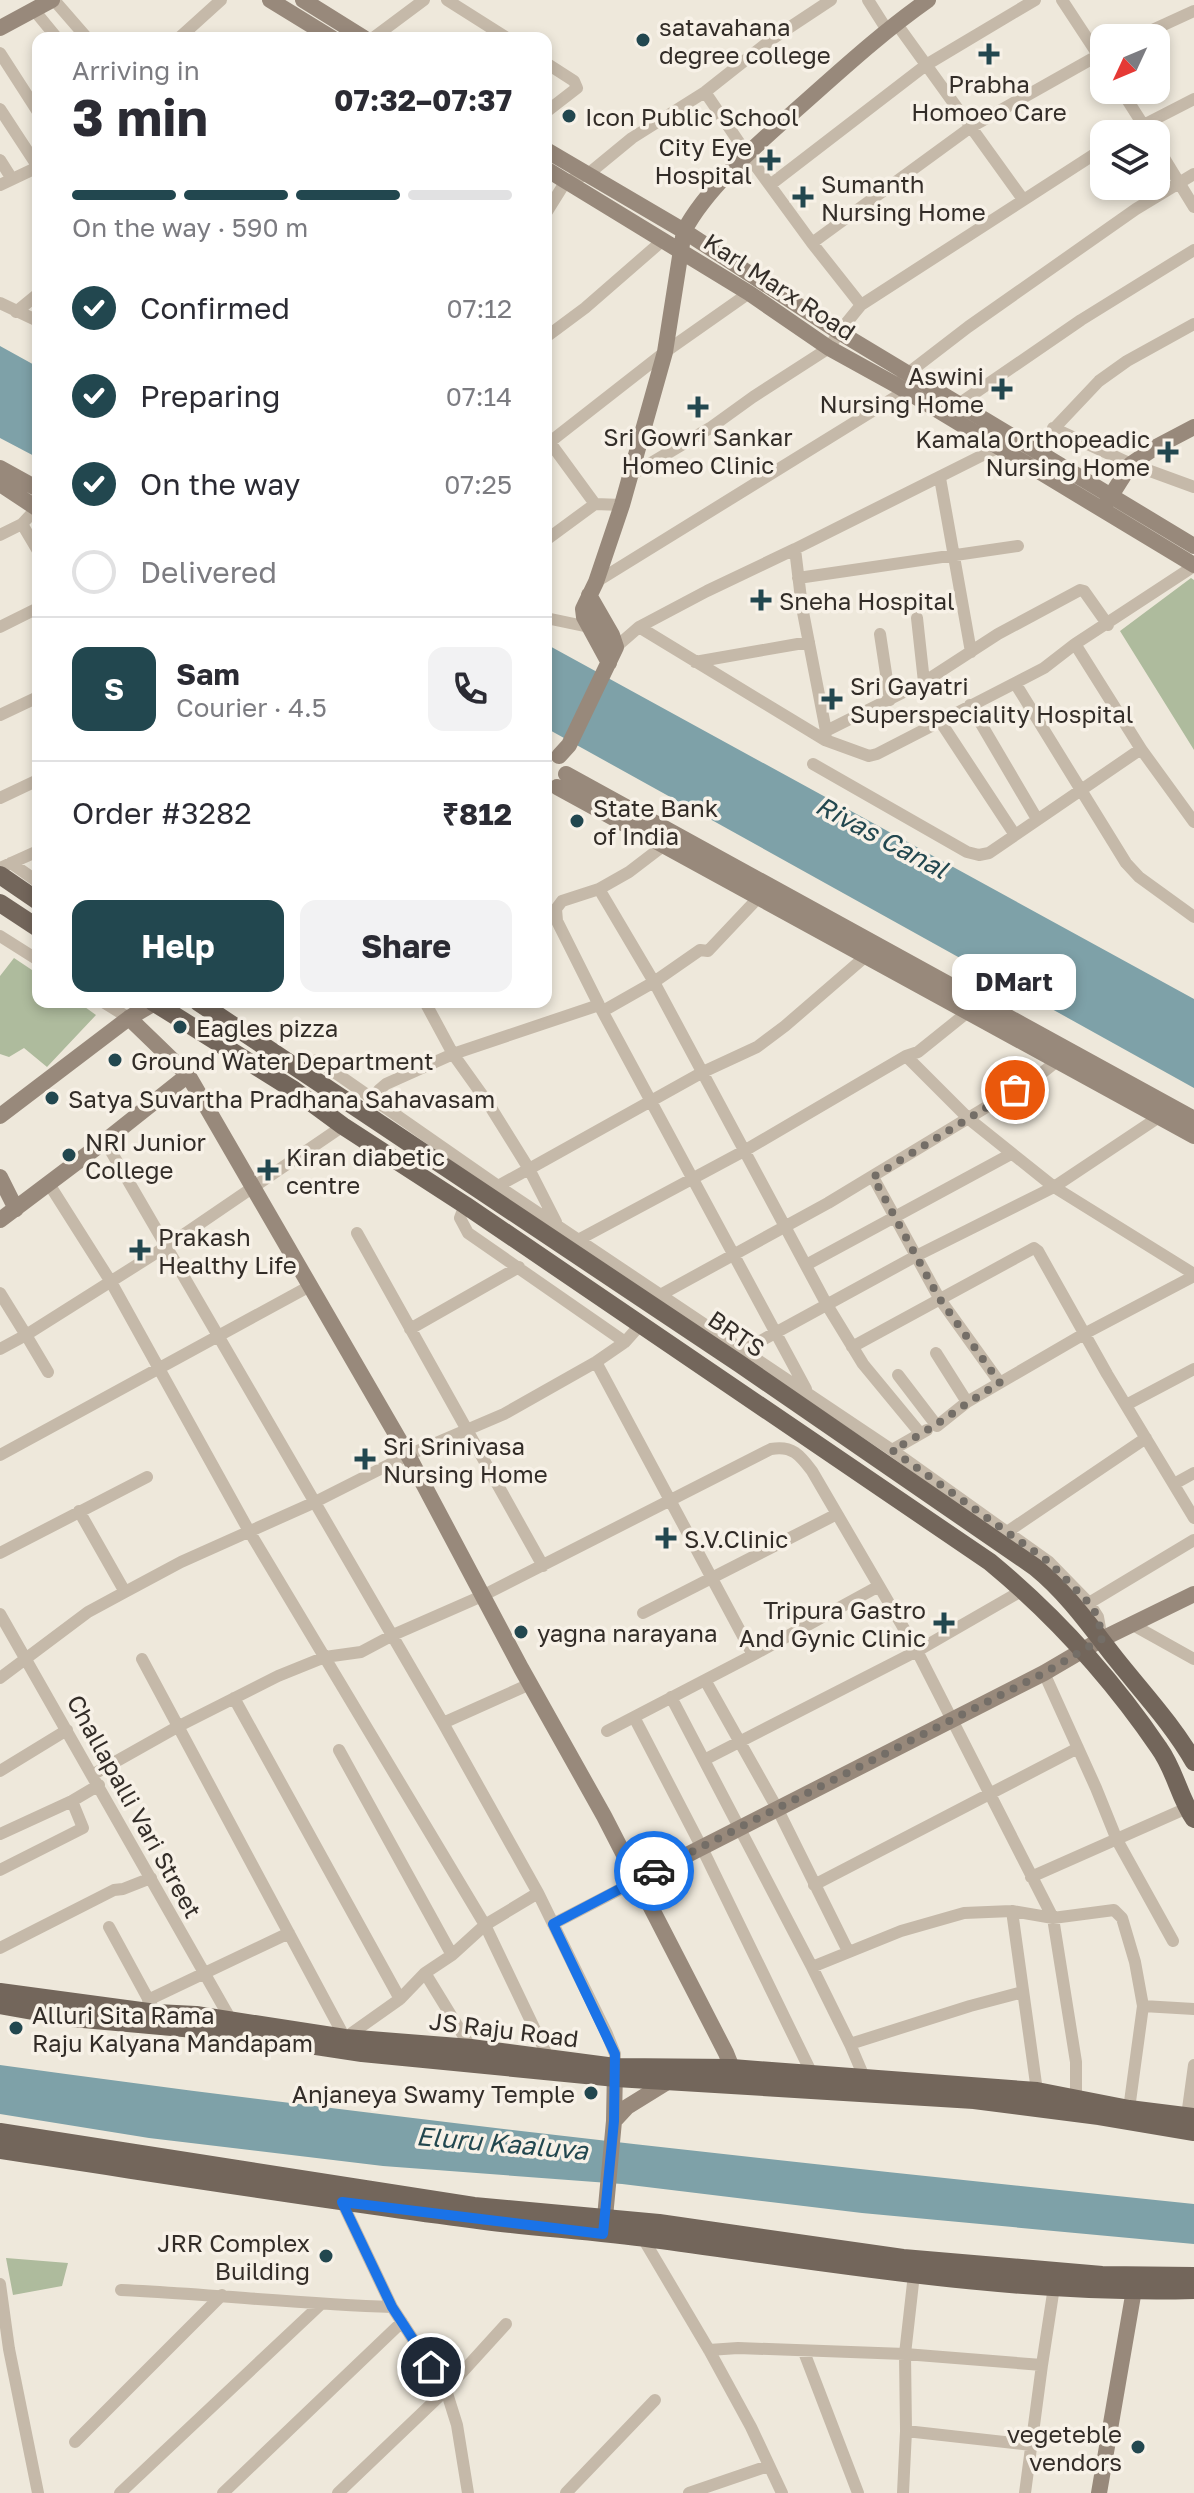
<!DOCTYPE html>
<meta charset="utf-8">
<style>
:root{--surface:#fff;--page:#f2f2f3;--text:#2b2b33;--muted:#7c7c81;--line:#e1e1e2;--accent:#22474f}
body{margin:0;font-family:"Golos Text",sans-serif;background:var(--page);color:var(--text);height:100vh;display:flex;flex-direction:column;font-size:30px;white-space:nowrap}
*{box-sizing:border-box;margin:0}
p{font-size:26px;color:var(--muted)}
.icon{flex:none;width:44px;height:44px;fill:none;stroke:currentColor;stroke-width:2;stroke-linecap:round;stroke-linejoin:round}
.map{position:relative;flex:1;overflow:hidden}
.details{position:absolute;left:32px;top:32px;width:520px;height:976px;display:flex;flex-direction:column;background:var(--surface);border-radius:16px;box-shadow:0 4px 12px #0003}
.details>*{flex:none}
.needle{width:52px;rotate:226deg}
.fabs{position:absolute;left:1090px;top:24px;display:grid;gap:16px}
.fabs a{display:grid;place-items:center;width:80px;height:80px;border-radius:16px;background:var(--surface);box-shadow:0 4px 12px #0003;font-size:40px}
.pin{position:absolute;display:grid;place-items:center;width:68px;height:68px;color:#fff;margin:-34px;border:4px solid #fff;border-radius:50%;box-shadow:0 2px 8px #0007}
.courier{position:absolute;display:grid;place-items:center;width:80px;height:80px;margin:-40px;border:6px solid #1a73e8;border-radius:50%;background:#fff;color:#222;box-shadow:0 2px 10px #0007}
.bubble{position:absolute;height:56px;border-radius:16px;background:var(--surface);box-shadow:0 4px 12px #0003;font-size:26px;font-weight:700;line-height:56px;text-align:center}
.overview em{font-style:normal;font-weight:700}
.overview div{display:flex;flex-direction:column-reverse}
.overview{display:flex;align-items:center;justify-content:space-between;height:136px;padding:0 40px}
h1{font-size:52px;font-weight:700;line-height:60px}
.bar{display:grid;grid-template-columns:repeat(4,1fr);gap:12px 8px;align-content:center;height:96px;padding:0 40px}
.bar i{height:10px;border-radius:6px;background:var(--line)}
.bar .on{background:var(--accent)}
.bar p{grid-column:span 4}
.line{display:flex;align-items:center;gap:20px;padding:0 40px;border-top:2px solid var(--line)}
.line div{flex:1}
.round{display:grid;place-items:center;flex:none;width:84px;height:84px;border-radius:16px;background:var(--page)}
ol{padding:0 40px;list-style:none}
li{display:flex;align-items:center;gap:24px;height:88px}
li p{margin-inline-start:auto}
li .icon{padding:8px;border-radius:50%;background:var(--accent);color:#fff;stroke-width:4}
li:last-child{color:var(--muted)}
li i{width:44px;height:44px;border:4px solid var(--line);border-radius:50%}
.primary-button{display:flex;gap:16px;margin-top:auto;padding:16px 40px}
.primary-button a{flex:1;height:92px;border-radius:16px;background:var(--accent);color:#fff;font-size:32px;font-weight:700;line-height:92px;text-align:center}
.primary-button a+a{background:var(--page);color:var(--text)}
.map>svg:first-child{display:block}
.green{fill:#aebb9d}
.water{fill:#7ea1a8}
.lines{fill:none;stroke-linecap:round;stroke-linejoin:round}
.street{stroke:#c5b9a9;stroke-width:12}
.secondary{stroke:#98897b;stroke-width:16}
.primary{stroke:#73665b;stroke-width:18}
.done{stroke:#746e67;stroke-width:8;stroke-dasharray:0 14.4}
.route{stroke:#1a73e8;stroke-width:10}
.poi-dot{fill:#22474f;stroke:#f7f1e7;stroke-width:3}
.labels{text-anchor:middle;dominant-baseline:central;stroke-width:7;stroke-linejoin:round;paint-order:stroke}
.poi-label{font-size:24px;fill:#332d28;stroke:#f7f1e7;text-anchor:start}
.street-label{font-size:24px;fill:#332d28;stroke:#f7f1e7}
.water-label{font-size:26px;font-style:italic;fill:#22474f;stroke:#f7f1e7}
</style>
<div class="map">
<svg width="1194" height="2493" viewBox="0 0 1194 2493">
<rect width="100%" height="100%" fill="#eee8db"/>
<path class="green" d="M1191,578L1194,580V750L1120,631Z
M14,958L38,974V1002H78L96,1015L47,1067L24,1048L9,1057L0,1054V976Z
M6,2258L68,2263L62,2286L13,2295Z"/>
<path class="water" d="M0,346L38,367V458L0,438Z
M546,644L1194,999V1088L546,728Z
M0,2065C397,2120 796,2163 1194,2204V2244L862,2213L622,2184L383,2166L149,2138L0,2114Z"/>
<g class="lines">
<path class="street" d="M54,0L87,38
M447,0L507,38
M868,0L887,30
M1062,0L1104,64
M34,10L57,38
M896,23L1022,198
M179,38L221,0
M373,38L424,0
M1135,38L1194,11
M0,53L38,112
M546,63L574,81L577,88L546,112
M1121,90L1149,134
M705,92L747,154L812,243
M0,109L38,167
M1126,134L1194,99
M1156,145L1194,207
M0,160L12,179
M0,185L38,167
M770,185L926,65L1035,0
M546,213L566,181L587,175L632,138L705,92L772,39L831,0
M0,303L38,321
M861,305L812,243L971,127L1104,52
M16,312L38,294
M546,337L585,308L662,241
M903,377L968,327L1136,209L1194,174
M953,408L1081,320L1194,250
M1053,428L1131,464L1194,487
M546,437L595,504L622,505
M546,445L665,352L749,293
M1029,455L1099,381L1127,361L1194,324
M631,475L710,428L753,397L829,348L839,332L861,305L1104,148
M940,478L971,652
M22,524L38,551
M0,535L22,524L37,508
M546,540L595,504
M798,578L1018,546
M596,582L905,391
M546,618L589,627
M917,618L924,682
M0,627L38,608
M639,627L707,591L795,549
M880,634L890,700
M1075,644L1141,749L1194,822
M616,647L639,627L825,740L826,731L802,607L795,549L997,448
M695,662L809,642
M1015,683L1126,863L1139,877L1194,917
M970,705L1037,819
M0,715L38,697
M940,721L1015,835
M826,731L924,682L998,634L1080,590L1084,591L1108,625
M825,740L869,756L877,754L1044,668L1075,644L1194,566
M813,764L967,852L979,855L989,853L1141,749
M0,798L38,780
M663,846L629,872L599,889L562,901L556,909L557,921L599,1005L806,1389
M11,863L38,882
M0,868L38,851
M599,889L654,982L827,1305L863,1364L920,1433
M0,936L38,960
M103,1002L129,1018
M425,1002L453,1054L488,1103L529,1169L498,1186
M603,1011L654,982L700,950L708,951L759,897
M906,1056L969,1119L1054,1187L1194,1274
M317,1060L498,1186L892,1450L1049,1562L1089,1603L1098,1617L1102,1639
M375,1099L379,1090L386,1084L453,1054L599,1005
M105,1141L443,1723L538,1893L607,2034L615,2054V2067
M873,1177L939,1298L1000,1383
M49,1184L111,1282L249,1531L485,1925L548,2057
M465,1205L460,1218L468,1233L625,1342
M556,1222L529,1169L703,1072L757,1047L785,1026L866,956
M357,1233L543,1566
M578,1240L744,1151L906,1056L918,1052L969,1011
M806,1265L1011,1154
M0,1293L26,1335L0,1349
M662,1294L828,1203L1038,1076L1061,1058
M410,1329L519,1267
M852,1347L1034,1248L1038,1251L1107,1374L1194,1518
M744,1350L916,1256L1054,1187L1159,1117
M936,1353L967,1402
M596,1362L753,1655L607,1731
M48,1372L26,1335L167,1246L343,1126
M898,1375L937,1426L967,1402L1084,1334L1194,1276
M1126,1405L1194,1369
M892,1450L927,1430
M0,1455L310,1286
M1174,1484L1194,1473
M79,1511L125,1592
M1007,1532L1146,1438
M0,1553L147,1477
M1089,1603L1194,1540
M643,1613L837,1514
M0,1614L231,2020
M1133,1625L1194,1659
M753,1655L879,1586
M142,1659L345,2038L400,1999L234,1698
M1044,1673L1096,1788L1117,1840L1173,1941
M0,1678L88,1612L125,1592L181,1562L313,1503L408,1455L504,1414L596,1362L625,1342L641,1324
M705,1680L778,1810L848,1951
M671,1697L812,1967L850,2044L864,2077
M634,1717L701,1846L812,2074
M443,1723L530,1684
M339,1750L452,1955
M704,1760L917,1651L1023,1590
M0,1771L67,1730
M92,1775L179,1726L278,1676L325,1657L361,1652L393,1635L482,1596L771,1449C792,1445 800,1455 812,1471L917,1651L1053,1918L1076,2062V2097
M0,1834L72,1801L99,1785
M0,1870L83,1828L72,1801
M1031,1877L1187,1808
M814,1885L1078,1748
M1012,1911L1037,2091
M553,1924L636,1881
M109,1927L152,2006
M0,1948L114,1890L123,1889L151,1878
M812,1967L901,1931L964,1913L1012,1911L1053,1918L1114,1910L1122,1918L1135,1962L1143,2006L1129,2109
M425,1973L471,2048
M400,1999L425,1973L452,1955L485,1925L538,1893
M148,2000L289,1933
M1143,2006L1194,2009
M850,2044L970,2006L1023,1992
M1187,2116L1194,2065
M342,2202L392,2307L446,2390L457,2425L468,2493
M641,2235L709,2350L751,2427L782,2493
M0,2284L9,2349L38,2493
M121,2290C211,2294 301,2304 392,2307
M709,2350L738,2348L905,2354L1042,2365L1025,2493
M804,2352L858,2493
M1042,2365L1054,2287
M906,2431L1031,2445
M75,2442L222,2295
M120,2493L320,2305
M223,2493L402,2322
M338,2493L446,2390L506,2324
M566,2493L655,2400
M689,2493L768,2466
M903,2493L906,2431L905,2354L914,2274"/>
<path class="secondary" d="M270,0L332,38
M303,0L364,38
M0,28L52,0
M546,150L684,231L839,332L1194,546
M546,169L749,293L829,348L896,385L1194,565
M0,468L38,489
M0,484L38,509
M1107,502L1131,464L1156,447L1194,427
M609,663L584,617L583,609L596,582L622,505L665,352L684,231C707,187 759,143 796,110C839,72 881,33 928,0
M559,756L569,745L616,647L612,635L589,595
M566,774L1194,1119
M557,787L1194,1136
M188,1075L408,1455L521,1668L604,1816L726,2053L732,2068L733,2080
M0,1116L129,1018L156,1002
M0,1177L16,1209
M0,1220L105,1141L188,1075L129,1018
M636,1881L1044,1673L1102,1639L1194,1594
M614,2121L627,2107L669,2081
M604,2228L614,2121L615,2068
M1099,2493L1136,2278"/>
<path class="primary" d="M0,875L38,901
M0,903L38,928
M153,1002L294,1090L343,1126L465,1205L990,1562C1054,1615 1112,1679 1159,1748C1175,1770 1179,1797 1194,1819
M198,1002L740,1364L1035,1567C1068,1594 1090,1626 1116,1659C1143,1693 1173,1725 1194,1762
M0,1992L156,2013L196,2015L345,2038L471,2048L615,2067L732,2068L1037,2091L1129,2109L1194,2117
M0,2005L72,2018L216,2031L362,2053L616,2078L974,2100L1099,2116L1194,2132
M0,2132L474,2206L659,2223L903,2258L1102,2275L1194,2276
M0,2150C161,2174 323,2200 485,2221C541,2228 597,2231 653,2239C832,2263 1013,2295 1194,2290"/>
</g>
<g class="lines">
<path class="done" d="M654,1871L1044,1673L1102,1639L1098,1617L1089,1603L1049,1562L892,1450C931,1431 963,1404 1000,1383L939,1298L873,1177L1015,1090"/>
<path class="route" d="M431,2367L392,2307L342,2202L603,2234L614,2121L615,2054L553,1924L654,1871"/>
</g>
<g class="poi-dot">
<circle cx="643" cy="40" r="8"/>
<path d="M985 42h8v8h8v8h-8v8h-8v-8h-8v-8h8z"/>
<circle cx="569" cy="116" r="8"/>
<path d="M766 148h8v8h8v8h-8v8h-8v-8h-8v-8h8z"/>
<path d="M799 185h8v8h8v8h-8v8h-8v-8h-8v-8h8z"/>
<path d="M998 377h8v8h8v8h-8v8h-8v-8h-8v-8h8z"/>
<path d="M694 395h8v8h8v8h-8v8h-8v-8h-8v-8h8z"/>
<path d="M1164 440h8v8h8v8h-8v8h-8v-8h-8v-8h8z"/>
<path d="M757 588h8v8h8v8h-8v8h-8v-8h-8v-8h8z"/>
<path d="M828 687h8v8h8v8h-8v8h-8v-8h-8v-8h8z"/>
<circle cx="577" cy="821" r="8"/>
<circle cx="180" cy="1027" r="8"/>
<circle cx="115" cy="1060" r="8"/>
<circle cx="52" cy="1098" r="8"/>
<circle cx="69" cy="1155" r="8"/>
<path d="M264 1158h8v8h8v8h-8v8h-8v-8h-8v-8h8z"/>
<path d="M136 1238h8v8h8v8h-8v8h-8v-8h-8v-8h8z"/>
<path d="M361 1447h8v8h8v8h-8v8h-8v-8h-8v-8h8z"/>
<path d="M662 1526h8v8h8v8h-8v8h-8v-8h-8v-8h8z"/>
<path d="M940 1611h8v8h8v8h-8v8h-8v-8h-8v-8h8z"/>
<circle cx="521" cy="1632" r="8"/>
<circle cx="16" cy="2028" r="8"/>
<circle cx="591" cy="2093" r="8"/>
<circle cx="326" cy="2256" r="8"/>
<circle cx="1138" cy="2447" r="8"/>
</g>
<g class="labels">
<g class="poi-label">
<text x="659" y="26">satavahana<tspan x="659" dy="28">degree college</tspan></text>
<text x="989" y="83" text-anchor="middle">Prabha<tspan x="989" dy="28">Homoeo Care</tspan></text>
<text x="585" y="116">Icon Public School</text>
<text x="752" y="146" text-anchor="end">City Eye<tspan x="752" dy="28">Hospital</tspan></text>
<text x="821" y="183">Sumanth<tspan x="821" dy="28">Nursing Home</tspan></text>
<text x="984" y="375" text-anchor="end">Aswini<tspan x="984" dy="28">Nursing Home</tspan></text>
<text x="698" y="436" text-anchor="middle">Sri Gowri Sankar<tspan x="698" dy="28">Homeo Clinic</tspan></text>
<text x="1150" y="438" text-anchor="end">Kamala Orthopeadic<tspan x="1150" dy="28">Nursing Home</tspan></text>
<text x="779" y="600">Sneha Hospital</text>
<text x="850" y="685">Sri Gayatri<tspan x="850" dy="28">Superspeciality Hospital</tspan></text>
<text x="593" y="807">State Bank<tspan x="593" dy="28">of India</tspan></text>
<text x="196" y="1027">Eagles pizza</text>
<text x="131" y="1060">Ground Water Department</text>
<text x="68" y="1098">Satya Suvartha Pradhana Sahavasam</text>
<text x="85" y="1141">NRI Junior<tspan x="85" dy="28">College</tspan></text>
<text x="286" y="1156">Kiran diabetic<tspan x="286" dy="28">centre</tspan></text>
<text x="158" y="1236">Prakash<tspan x="158" dy="28">Healthy Life</tspan></text>
<text x="383" y="1445">Sri Srinivasa<tspan x="383" dy="28">Nursing Home</tspan></text>
<text x="684" y="1538">S.V.Clinic</text>
<text x="926" y="1609" text-anchor="end">Tripura Gastro<tspan x="926" dy="28">And Gynic Clinic</tspan></text>
<text x="537" y="1632">yagna narayana</text>
<text x="32" y="2014">Alluri Sita Rama<tspan x="32" dy="28">Raju Kalyana Mandapam</tspan></text>
<text x="575" y="2093" text-anchor="end">Anjaneya Swamy Temple</text>
<text x="310" y="2242" text-anchor="end">JRR Complex<tspan x="310" dy="28">Building</tspan></text>
<text x="1122" y="2433" text-anchor="end">vegeteble<tspan x="1122" dy="28">vendors</tspan></text>
</g>
<g class="street-label">
<text transform="translate(780 286) rotate(33)">Karl Marx Road</text>
<text transform="translate(737 1333) rotate(34)">BRTS</text>
<text transform="translate(135 1806) rotate(61)">Challapalli Vari Street</text>
<text transform="translate(504 2029) rotate(7)">JS Raju Road</text>
</g>
<g class="water-label">
<text transform="translate(882 837) rotate(28)">Rivas Canal</text>
<text transform="translate(502 2143) rotate(5)">Eluru Kaaluva</text>
</g>
</g>
</svg>
<div class="fabs">
<a><svg class="needle" viewBox="-14 -14 28 28"><path d="M0-13l5 13h-10z" fill="#e53935"/><path d="M0 13l5-13h-10z" fill="#7c7c81"/></svg></a>
<a><svg class="icon" aria-label="layers" viewBox="0 0 24 24"><path d="M12 4l9 5-9 5-9-5zM3 14l9 5 9-5"/></svg></a>
</div>
<div class="pin" style="left:1015px;top:1090px;background:#ea580c"><svg class="icon" aria-label="bag" viewBox="0 0 24 24"><path d="M5 8h14l-1 12H6zM9 8a3 3 0 0 1 6 0"/></svg></div>
<div class="pin" style="left:431px;top:2367px;background:#1f2937"><svg class="icon" aria-label="home" viewBox="0 0 24 24"><path d="M3 11l9-7 9 7M6 9v11h12V9"/></svg></div>
<div class="courier" style="left:654px;top:1871px"><svg class="icon" aria-label="car" viewBox="0 0 24 24"><path d="M5 17H2v-5l4-1 3-4h7l3 4 3 1v5h-3M9 17h6M6 11h13"/><circle cx="7" cy="17" r="2"/><circle cx="17" cy="17" r="2"/></svg></div>
<div class="bubble" style="left:952px;top:954px;width:124px">DMart</div>
<section class="details">
<div class="overview"><div><h1>3 min</h1><p>Arriving in</p></div><em>07:32–07:37</em></div>
<div class="bar"><i class="on"></i><i class="on"></i><i class="on"></i><i></i><p>On the way · 590 m</p></div>
<ol>
<li><svg class="icon" aria-label="check" viewBox="0 0 24 24"><path d="M5 12l5 5 9-10"/></svg>Confirmed<p>07:12</p></li>
<li><svg class="icon" aria-label="check" viewBox="0 0 24 24"><path d="M5 12l5 5 9-10"/></svg>Preparing<p>07:14</p></li>
<li><svg class="icon" aria-label="check" viewBox="0 0 24 24"><path d="M5 12l5 5 9-10"/></svg>On the way<p>07:25</p></li>
<li><i></i>Delivered</li>
</ol>
<div class="line" style="height:144px"><b class="round" style="background:var(--accent);color:#fff">S</b><div><b>Sam</b><p>Courier · 4.5</p></div><a class="round"><svg class="icon" aria-label="phone" viewBox="0 0 24 24"><path d="M5 4h4l2 5-3 2q2 4 5 5l2-3 5 2v4C11 20 4 13 5 4z"/></svg></a></div>
<div class="line" style="height:104px"><div>Order #3282</div><b>₹812</b></div>
<div class="primary-button"><a>Help</a><a>Share</a></div>
</section>
</div>
